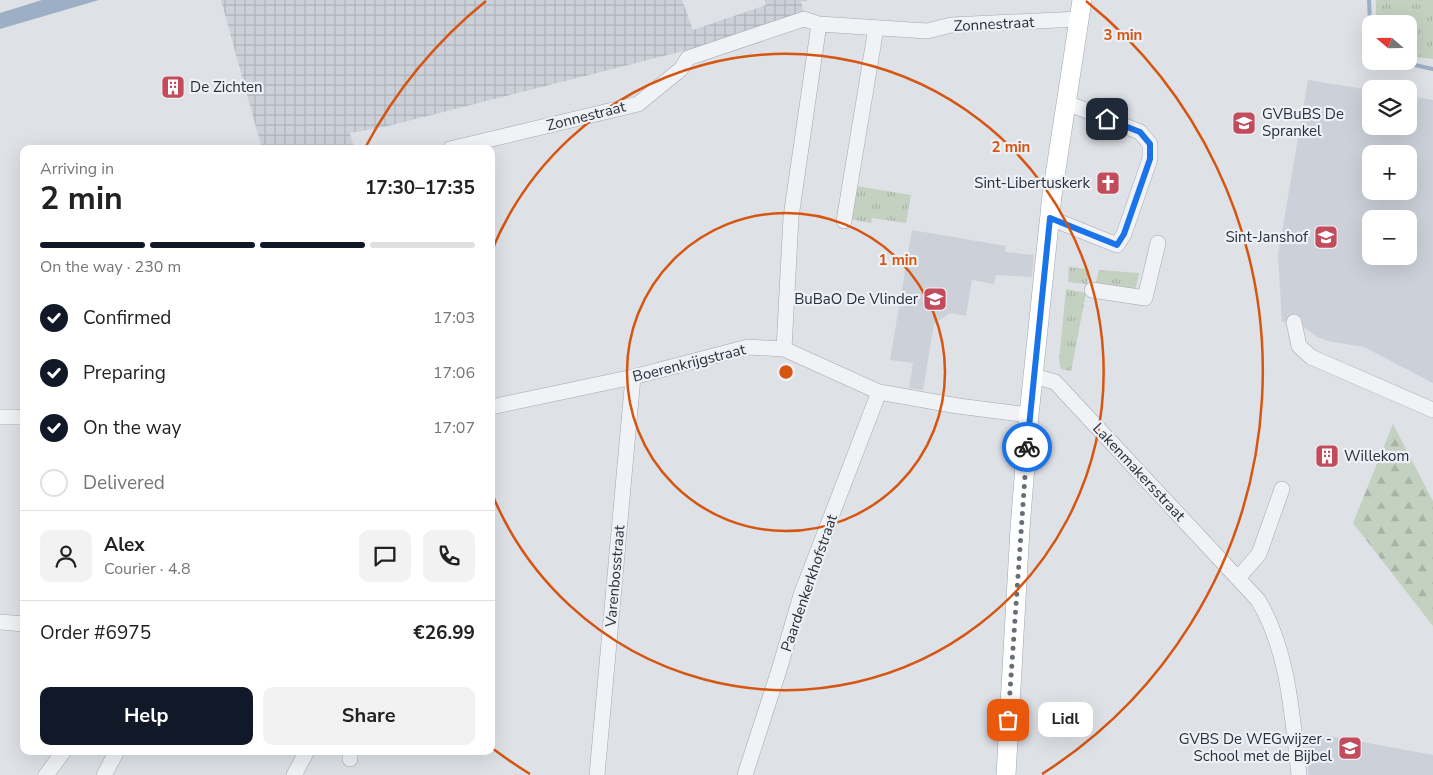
<!DOCTYPE html>
<meta charset="utf-8">
<style>
:root{--surface:#fff;--page:#f2f2f2;--text:#222;--muted:#767676;--line:#e0e0e0;--accent:#111827}
body{margin:0;font-family:"Nunito Sans",sans-serif;background:var(--page);color:var(--text);height:100vh;display:flex;flex-direction:column;font-size:19px;white-space:nowrap}
*{box-sizing:border-box;margin:0}
p{font-size:16px;color:var(--muted)}
.icon{flex:none;width:28px;height:28px;fill:none;stroke:currentColor;stroke-width:2;stroke-linecap:round;stroke-linejoin:round}
.map{position:relative;flex:1;overflow:hidden}
.side{position:absolute;left:20px;top:145px;width:475px;height:610px;display:flex;flex-direction:column;background:var(--surface);border-radius:10px;box-shadow:0 5px 20px #0002}
.side>*{flex:none}
.needle{width:32px;rotate:290deg}
.controls{position:absolute;left:1362px;top:15px;display:grid;gap:10px}
.controls a{display:grid;place-items:center;width:55px;height:55px;border-radius:10px;background:var(--surface);box-shadow:0 5px 20px #0002;font-size:25px}
.pin{position:absolute;display:grid;place-items:center;width:42px;height:42px;color:#fff;margin:-21px;border-radius:10px;box-shadow:0 2px 8px #0006}
.courier{position:absolute;display:grid;place-items:center;width:50px;height:50px;margin:-25px;border:4px solid #1a73e8;border-radius:50%;background:#fff;color:#222;box-shadow:0 1px 6px #0007}
.bubble{position:absolute;height:35px;border-radius:10px;background:var(--surface);box-shadow:0 5px 20px #0002;font-size:16px;font-weight:700;line-height:35px;text-align:center}
.head em{font-style:normal;font-weight:700}
.head div{display:flex;flex-direction:column-reverse}
.head{display:flex;align-items:center;justify-content:space-between;height:85px;padding:0 20px}
h1{font-size:32px;font-weight:700;line-height:38px}
.bar{display:grid;grid-template-columns:repeat(4,1fr);gap:8px 5px;align-content:center;height:60px;padding:0 20px}
.bar i{height:6px;border-radius:4px;background:var(--line)}
.bar .on{background:var(--accent)}
.bar p{grid-column:span 4}
.line{display:flex;align-items:center;gap:12px;padding:0 20px;border-top:1px solid var(--line)}
.line div{flex:1}
.round{display:grid;place-items:center;flex:none;width:52px;height:52px;border-radius:10px;background:var(--page)}
ol{padding:0 20px;list-style:none}
li{display:flex;align-items:center;gap:15px;height:55px}
li p{margin-inline-start:auto}
li .icon{padding:5px;border-radius:50%;background:var(--accent);color:#fff;stroke-width:4}
li:last-child{color:var(--muted)}
li i{width:28px;height:28px;border:2px solid var(--line);border-radius:50%}
.cta{display:flex;gap:10px;margin-top:auto;padding:10px 20px}
.cta a{flex:1;height:58px;border-radius:10px;background:var(--accent);color:#fff;font-size:20px;font-weight:700;line-height:58px;text-align:center}
.cta a+a{background:var(--page);color:var(--text)}
.map>svg:first-child{display:block}
.built{fill:#ccd0d8;fill-rule:evenodd}
.industrial{fill:url(#industrial-grid)}
.grass{fill:url(#grass-tufts)}
.forest{fill:url(#forest-firs)}
.water{fill:#9cafc4}
.lines{fill:none;stroke-linecap:round;stroke-linejoin:round}
.stream{stroke:#9cafc4;stroke-width:4}
.minor-casing{stroke:#a4a8b0;stroke-width:16}
.major-casing{stroke:#9ea6b1;stroke-width:20}
.minor{stroke:#f0f2f5;stroke-width:15}
.major{stroke:#fff;stroke-width:19}
.done{stroke:#686d78;stroke-width:5;stroke-dasharray:0 9}
.route{stroke:#1a73e8;stroke-width:6}
.ring{fill:none;stroke:#d55511;stroke-width:2.5}
.labels{text-anchor:middle;dominant-baseline:central;stroke-width:4.5;stroke-linejoin:round;paint-order:stroke}
.street-label{font-size:15px;fill:#292f3c;stroke:#edf0f4}
.poi-label{font-size:15px;fill:#292f3c;stroke:#edf0f4;text-anchor:end}
.centre{fill:#d55511;stroke:#edf0f4;stroke-width:2.5}
.ring-label{font-size:15px;text-anchor:middle;font-weight:bold;fill:#d55511;stroke:#edf0f4;stroke-width:4.5;stroke-linejoin:round;paint-order:stroke}
</style>
<div class="map">
<svg width="1433" height="775" viewBox="0 0 1433 775">
<defs>
<pattern id="industrial-grid" width="8" height="8" patternUnits="userSpaceOnUse" patternTransform="scale(1.25)"><rect width="8" height="8" fill="#ccd0d8"/><path d="M0 4h8M4 0v8" fill="none" stroke="#afb3ba"/></pattern>
<pattern id="grass-tufts" width="24" height="20" patternUnits="userSpaceOnUse" patternTransform="scale(1.25)"><rect width="24" height="20" fill="#c4d0c0"/><path d="M3 7l-1-3M5 7V3M7 7l1-3M15 17l-1-3M17 17v-4M19 17l1-3" fill="none" stroke="#a8b3a6"/></pattern>
<pattern id="forest-firs" width="22" height="20" patternUnits="userSpaceOnUse" patternTransform="scale(1.25)"><rect width="22" height="20" fill="#c4d0c0"/><path d="M5 1l3.5 6h-7zM16 11l3.5 6h-7z" fill="#a8b3a6"/></pattern>
</defs>
<rect width="100%" height="100%" fill="#dee1e6"/>
<path class="built" d="M1308,80L1371,90V126H1409V96L1433,100V383L1364,347L1328,341L1317,337L1303,326L1282,322L1278,255ZM1371,154H1409V191H1371ZM1371,219H1409V256H1371Z
M912,230L1006,246L1005,252L1034,255L1032,277L996,275L994,284L972,280L966,316L950,313L934,324L923,390L909,388L913,363L890,360Z
M1330,736L1433,755V775H1309L1304,741Z"/>
<path class="industrial" d="M221,0H682L693,30L766,5L765,0H808L801,2L804,12L699,47L384,127L350,133L354,147L347,149H262Z"/>
<path class="grass" d="M1376,0H1433V59L1409,56V24H1376Z
M856,186L911,195L906,223L872,218L871,223L851,219Z
M1069,267L1089,269L1087,284L1068,282Z
M1099,270L1139,273L1135,292L1095,286Z
M1066,289L1086,293L1071,371L1061,369L1059,362Z"/>
<path class="forest" d="M1393,424L1433,501V626L1353,523Z"/>
<path class="water" d="M42,0H99L0,29V13Z"/>
<g class="lines">
<path class="stream" d="M1369,0L1371,45
M1397,61L1433,69"/>
<g class="minor-casing">
<path id="minor" d="M450,149L638,104L681,69L688,58L804,19L819,24L927,31L951,25L1079,19
M1050,218L1117,245L1124,234L1150,159V144L1140,132L1067,103
M844,221L876,28
M1092,290L1145,298L1158,243
M1294,322L1299,346L1311,357L1433,410
M784,349L791,217L819,24
M1034,376L1055,382L1258,600C1289,651 1292,716 1299,775
M491,407L633,377L748,347L784,349L879,392L958,406L1029,415
M0,417H24
M1238,578L1259,554L1282,489
M0,622L24,624
M350,759V751
M46,775L64,751
M104,775L117,751
M294,775L307,751
M597,775L633,377
M745,775L779,670L801,595L879,392"/>
</g>
<g class="major-casing">
<path id="major" d="M1006,775L1020,529L1029,415L1052,195L1082,0"/>
</g>
<use href="#minor" class="minor"/>
<use href="#major" class="major"/>
</g>
<g class="lines">
<path class="done" d="M1008,720L1027,447"/>
<path class="route" d="M1027,447L1050,218L1117,245L1124,234L1150,159V144L1140,132L1107,119"/>
</g>
<g class="ring">
<circle cx="786" cy="372" r="159"/>
<path d="M492 250A318 318 0 1 1 492 494"/>
<path d="M530 774A477 477 0 0 1 492 748M365 148A477 477 0 0 1 486 1M1086 1A477 477 0 0 1 1042 774"/>
</g>
<defs>
<g id="building-square" transform="scale(1.25)"><rect x="-9" y="-9" width="18" height="18" rx="4" fill="#c34c5c" stroke="#edf0f4"/><path d="M-4-6H4V6H1V3H-1V6H-4ZM-2.5-4.3h1.7v1.8h-1.7ZM.8-4.3h1.7v1.8H.8ZM-2.5-1h1.7V.8h-1.7ZM.8-1h1.7V.8H.8Z" fill="#fff"/></g>
<g id="school-square" transform="scale(1.25)"><rect x="-9" y="-9" width="18" height="18" rx="4" fill="#c34c5c" stroke="#edf0f4"/><path d="M0-5L7-2L0 1L-7-2ZM-4 1L0 2.5L4 1V4Q0 6-4 4Z" fill="#fff"/></g>
<g id="church-square" transform="scale(1.25)"><rect x="-9" y="-9" width="18" height="18" rx="4" fill="#c34c5c" stroke="#edf0f4"/><path d="M-1.2-6h2.4v3.5h3.3v2.4h-3.3V6h-2.4V-.1h-3.3v-2.4h3.3Z" fill="#fff"/></g>
</defs>
<g fill-rule="evenodd">
<use href="#building-square" x="173" y="87"/>
<use href="#school-square" x="1244" y="123"/>
<use href="#church-square" x="1108" y="183"/>
<use href="#school-square" x="1326" y="237"/>
<use href="#school-square" x="935" y="299"/>
<use href="#building-square" x="1327" y="456"/>
<use href="#school-square" x="1350" y="748"/>
</g>
<g class="labels">
<g class="street-label">
<text transform="translate(994 24) rotate(-3)">Zonnestraat</text>
<text transform="translate(586 116) rotate(-14)">Zonnestraat</text>
<text transform="translate(689 363) rotate(-14)">Boerenkrijgstraat</text>
<text transform="translate(1139 472) rotate(47)">Lakenmakersstraat</text>
<text transform="translate(615 576) rotate(-85)">Varenbosstraat</text>
<text transform="translate(809 583) rotate(-71)">Paardenkerkhofstraat</text>
</g>
<g class="poi-label">
<text x="190" y="87" text-anchor="start">De Zichten</text>
<text x="1262" y="114" text-anchor="start">GVBuBS De<tspan x="1262" dy="17">Sprankel</tspan></text>
<text x="1090" y="183">Sint-Libertuskerk</text>
<text x="1308" y="237">Sint-Janshof</text>
<text x="918" y="299">BuBaO De Vlinder</text>
<text x="1344" y="456" text-anchor="start">Willekom</text>
<text x="1332" y="739">GVBS De WEGwijzer -<tspan x="1332" dy="17">School met de Bijbel</tspan></text>
</g>
</g>
<circle cx="786" cy="372" r="8" class="centre"/>
<g class="ring-label">
<text x="1123" y="40">3 min</text>
<text x="1011" y="152">2 min</text>
<text x="898" y="265">1 min</text>
</g>
</svg>
<div class="controls">
<a><svg class="needle" viewBox="-14 -14 28 28"><path d="M0-13l5 13h-10z" fill="#e53935"/><path d="M0 13l5-13h-10z" fill="#767676"/></svg></a>
<a><svg class="icon" aria-label="layers" viewBox="0 0 24 24"><path d="M12 4l9 5-9 5-9-5zM3 14l9 5 9-5"/></svg></a>
<a>+</a>
<a>−</a>
</div>
<div class="pin" style="left:1008px;top:720px;background:#ea580c"><svg class="icon" aria-label="bag" viewBox="0 0 24 24"><path d="M5 8h14l-1 12H6zM9 8a3 3 0 0 1 6 0"/></svg></div>
<div class="pin" style="left:1107px;top:119px;background:#1f2937"><svg class="icon" aria-label="home" viewBox="0 0 24 24"><path d="M3 11l9-7 9 7M6 9v11h12V9"/></svg></div>
<div class="courier" style="left:1027px;top:447px"><svg class="icon" aria-label="bike" viewBox="0 0 24 24"><circle cx="6" cy="16" r="4"/><circle cx="18" cy="16" r="4"/><path d="M6 16l4-8h5l3 8M10 8l3 8H6M13 5h3"/></svg></div>
<div class="bubble" style="left:1038px;top:702px;width:55px">Lidl</div>
<section class="side">
<div class="head"><div><h1>2 min</h1><p>Arriving in</p></div><em>17:30–17:35</em></div>
<div class="bar"><i class="on"></i><i class="on"></i><i class="on"></i><i></i><p>On the way · 230 m</p></div>
<ol>
<li><svg class="icon" aria-label="check" viewBox="0 0 24 24"><path d="M5 12l5 5 9-10"/></svg>Confirmed<p>17:03</p></li>
<li><svg class="icon" aria-label="check" viewBox="0 0 24 24"><path d="M5 12l5 5 9-10"/></svg>Preparing<p>17:06</p></li>
<li><svg class="icon" aria-label="check" viewBox="0 0 24 24"><path d="M5 12l5 5 9-10"/></svg>On the way<p>17:07</p></li>
<li><i></i>Delivered</li>
</ol>
<div class="line" style="height:90px"><a class="round"><svg class="icon" aria-label="person" viewBox="0 0 24 24"><circle cx="12" cy="8" r="4"/><path d="M4 21q1-7 8-7t8 7"/></svg></a><div><b>Alex</b><p>Courier · 4.8</p></div><a class="round"><svg class="icon" aria-label="chat" viewBox="0 0 24 24"><path d="M4 5h16v11H9l-5 4z"/></svg></a><a class="round"><svg class="icon" aria-label="phone" viewBox="0 0 24 24"><path d="M5 4h4l2 5-3 2q2 4 5 5l2-3 5 2v4C11 20 4 13 5 4z"/></svg></a></div>
<div class="line" style="height:65px"><div>Order #6975</div><b>€26.99</b></div>
<div class="cta"><a>Help</a><a>Share</a></div>
</section>
</div>
